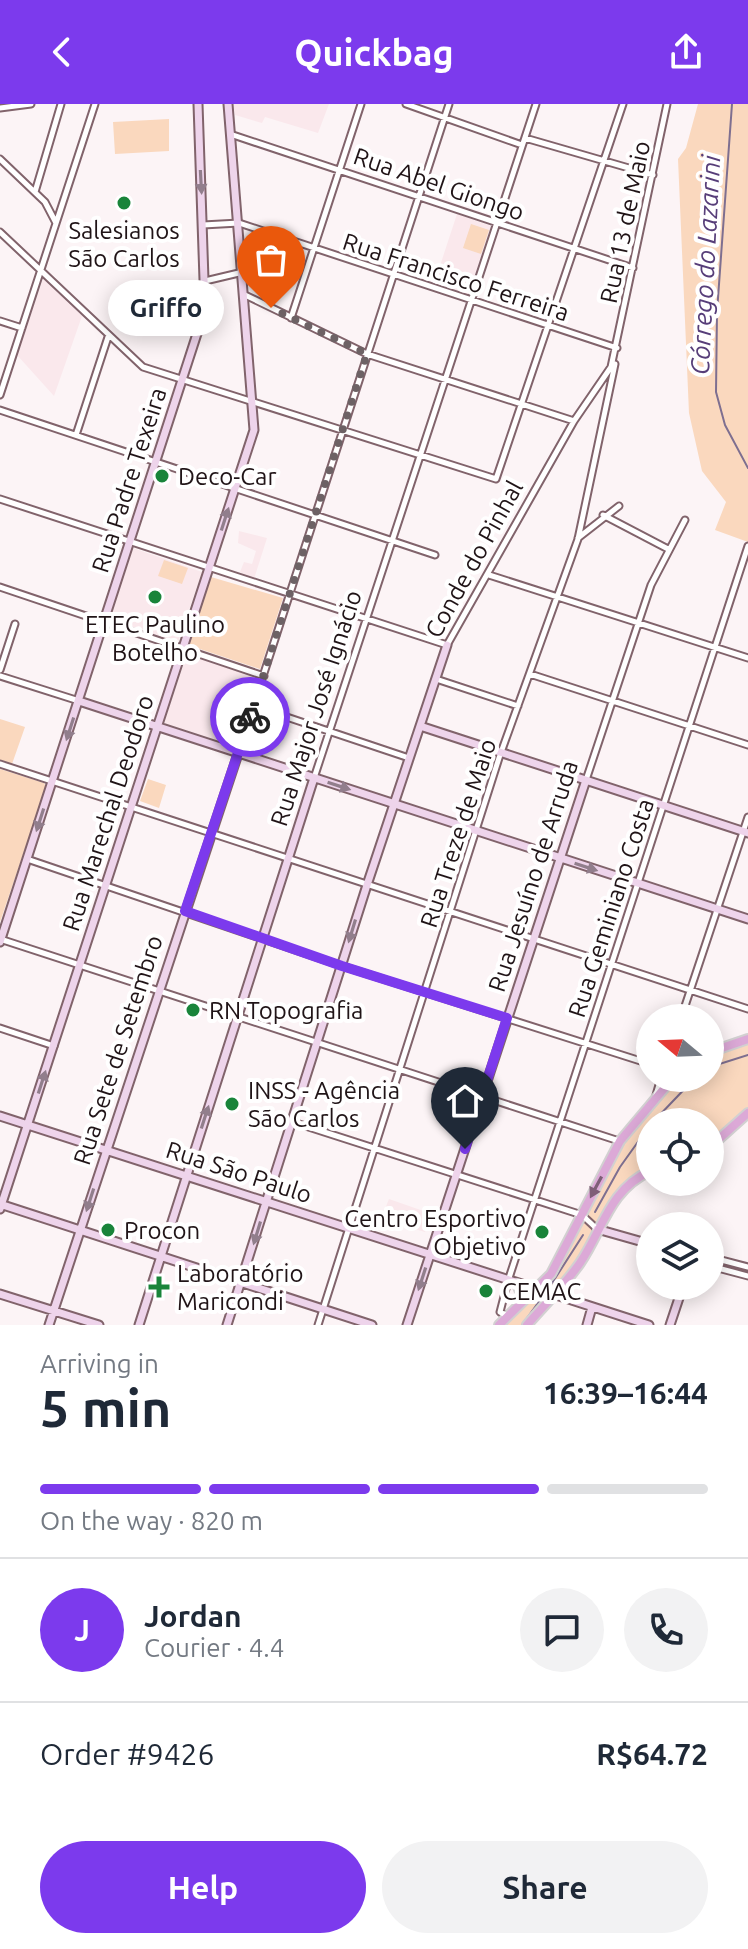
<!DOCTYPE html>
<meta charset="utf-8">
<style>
:root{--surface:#fff;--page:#f2f2f3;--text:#1f2937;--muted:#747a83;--line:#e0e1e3;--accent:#7c3aed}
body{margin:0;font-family:Ubuntu,sans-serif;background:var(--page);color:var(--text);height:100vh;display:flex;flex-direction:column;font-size:30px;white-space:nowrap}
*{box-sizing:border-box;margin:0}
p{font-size:26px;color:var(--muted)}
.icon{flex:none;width:44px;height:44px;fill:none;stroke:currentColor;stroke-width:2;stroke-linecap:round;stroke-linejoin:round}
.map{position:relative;height:1221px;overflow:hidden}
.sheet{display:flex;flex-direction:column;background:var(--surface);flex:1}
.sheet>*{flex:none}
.needle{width:52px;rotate:289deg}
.fabs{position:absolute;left:636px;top:900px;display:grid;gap:16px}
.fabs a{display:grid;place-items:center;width:88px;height:88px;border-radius:50%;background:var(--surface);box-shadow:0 4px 20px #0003;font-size:40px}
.pin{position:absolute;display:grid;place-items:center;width:68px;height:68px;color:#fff;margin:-82px -34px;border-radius:50% 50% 50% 0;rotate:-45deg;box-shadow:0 0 8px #0007}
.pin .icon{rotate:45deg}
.courier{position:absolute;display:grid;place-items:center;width:80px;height:80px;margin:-40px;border:6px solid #7c3aed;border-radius:50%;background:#fff;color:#222;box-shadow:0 2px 10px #0007}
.bubble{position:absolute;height:56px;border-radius:28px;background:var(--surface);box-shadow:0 4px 20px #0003;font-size:26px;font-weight:700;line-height:56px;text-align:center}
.summary em{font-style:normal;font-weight:700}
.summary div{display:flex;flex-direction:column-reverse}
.summary{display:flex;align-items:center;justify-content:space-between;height:136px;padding:0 40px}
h1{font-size:52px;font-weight:700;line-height:60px}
.bar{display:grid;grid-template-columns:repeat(4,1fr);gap:12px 8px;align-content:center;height:96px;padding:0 40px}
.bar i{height:10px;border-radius:6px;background:var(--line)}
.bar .active{background:var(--accent)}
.bar p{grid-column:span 4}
.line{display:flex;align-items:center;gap:20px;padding:0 40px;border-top:2px solid var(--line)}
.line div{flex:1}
.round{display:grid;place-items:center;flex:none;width:84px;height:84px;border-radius:42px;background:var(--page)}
.action{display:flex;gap:16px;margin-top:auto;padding:16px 40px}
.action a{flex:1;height:92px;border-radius:48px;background:var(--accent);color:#fff;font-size:32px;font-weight:700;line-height:92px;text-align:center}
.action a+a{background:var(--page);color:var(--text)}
header{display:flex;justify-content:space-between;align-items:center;height:104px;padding:0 40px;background:var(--accent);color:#fff;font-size:36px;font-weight:700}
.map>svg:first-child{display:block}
.built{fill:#fae8ec}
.green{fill:#fad8be}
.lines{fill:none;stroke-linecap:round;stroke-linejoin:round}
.stream{stroke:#7e6f90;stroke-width:2}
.street-casing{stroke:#81636b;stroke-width:9}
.secondary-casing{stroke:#81636b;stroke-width:11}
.primary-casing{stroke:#d2d0d1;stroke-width:12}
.street{stroke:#fff;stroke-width:5}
.secondary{stroke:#eed4eb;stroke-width:7}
.primary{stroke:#dca9d7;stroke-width:8}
.oneway{fill:#917e8c}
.oneway2{fill:#7e5e77}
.done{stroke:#6d6265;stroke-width:8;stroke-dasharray:0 14.4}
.route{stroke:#7c3aed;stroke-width:10}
.poi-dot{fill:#19843a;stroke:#fff;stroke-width:3}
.labels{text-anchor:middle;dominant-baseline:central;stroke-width:8;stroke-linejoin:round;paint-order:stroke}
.street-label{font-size:24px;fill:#201417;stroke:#fff}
.poi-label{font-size:24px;fill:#201417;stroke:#fff;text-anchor:start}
.water-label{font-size:26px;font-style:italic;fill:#573e79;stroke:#fff}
</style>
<header><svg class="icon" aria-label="back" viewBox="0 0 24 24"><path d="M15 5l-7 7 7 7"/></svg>Quickbag<svg class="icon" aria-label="share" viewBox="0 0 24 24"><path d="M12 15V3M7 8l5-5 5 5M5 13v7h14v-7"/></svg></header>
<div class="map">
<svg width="748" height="1221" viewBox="0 0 748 1221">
<rect width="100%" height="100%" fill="#fcf4f6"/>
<path class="built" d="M233,0H329L318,29L265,13L262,19L235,11Z
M457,110L491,122L468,191L434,180Z
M43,175L82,212L54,292L17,251Z
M239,427L267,434L254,475L240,468L244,458L252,460L256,447L238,439Z
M133,444L202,468L178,538L109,515Z
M187,550L256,574L234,647L163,622Z
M389,1095L432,1110L425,1128L381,1115Z"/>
<path class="green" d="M698,0H748V438L715,426L726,398L702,367L689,309L678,55L686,44Z
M169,15V47L115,50L113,18Z
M471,120L489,126L481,150L463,144Z
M164,456L188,464L182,480L158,472Z
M211,473L283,494L260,565L188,541Z
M0,615L25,623L12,660L0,656Z
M0,665L44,679L46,683L0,818Z
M148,675L166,681L159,704L140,697Z
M748,935V1009L710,1043V1018H650V1067L633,1074L582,1156L527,1221H499L551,1169L620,1037L673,974H710V948Z"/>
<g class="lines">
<path class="stream" d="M732,0L717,208L716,288L725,321L748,364
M710,963L748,951
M653,1018L695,974
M595,1108L620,1063L650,1021
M547,1187L583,1131
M522,1221L543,1192"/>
<g class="street-casing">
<path id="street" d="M406,0L522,41
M0,4L31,0
M233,31L633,164
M525,34L653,71
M0,55L45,98L56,119
M35,88L61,0
M203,121L239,119L617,244
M0,128L143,263L496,375L623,0
M205,177L243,168
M245,191L367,250L574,317
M291,214L361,0
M0,217L22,224
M0,291L95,0
M0,306L435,451
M76,331L108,233
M0,395L447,541L574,317L611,263L667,0
M603,411L668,445
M578,434L619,402
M489,471L748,554
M0,483L264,572
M0,566L15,520
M530,570L748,641
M0,572L79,597
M436,575L518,602
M254,602L409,654
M238,649L449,0
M0,660L748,905
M314,674L536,0
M586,676L651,481L685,416
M27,755L342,862L650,960
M0,835L619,1037
M681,914L748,713
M0,924L54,942
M656,991L661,974
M293,1018L582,1111L597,1125
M710,1153L748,1163
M710,1162L748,1172
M507,1212L500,1208L508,1177L748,442
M318,1221L499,654L578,435L615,260"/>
</g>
<g class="secondary-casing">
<path id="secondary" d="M79,597L748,815
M420,622L748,729
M0,838L205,205L198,0
M0,1012L649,1221
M0,1100L372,1221
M0,1105L254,326L228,0
M597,1125L650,1140
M0,1190L99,1221
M49,1221L238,650
M139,1221L314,674
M227,1221L367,781L447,541
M407,1221L586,676
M587,1221L592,1203
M670,1221L683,1182"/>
</g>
<g class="primary-casing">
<path id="primary" d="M710,948L748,935
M710,1043L748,1009
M517,1180L523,1196
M499,1221L551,1170L620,1037L673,974
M527,1221C545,1200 564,1182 580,1159C603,1125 609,1086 650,1067"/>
</g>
<use href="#street" class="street"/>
<use href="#secondary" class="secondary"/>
<use href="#primary" class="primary"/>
</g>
<defs><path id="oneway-solid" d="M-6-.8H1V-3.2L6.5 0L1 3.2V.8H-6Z" transform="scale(2)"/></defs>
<g class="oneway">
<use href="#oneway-solid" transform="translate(201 78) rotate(87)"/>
<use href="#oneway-solid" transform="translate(225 415) rotate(-72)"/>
<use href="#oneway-solid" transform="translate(70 625) rotate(108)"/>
<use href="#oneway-solid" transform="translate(339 682) rotate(18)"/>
<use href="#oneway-solid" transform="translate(40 716) rotate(108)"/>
<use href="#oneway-solid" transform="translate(586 763) rotate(18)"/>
<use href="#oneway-solid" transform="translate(352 827) rotate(107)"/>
<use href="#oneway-solid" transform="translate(42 978) rotate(-72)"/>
<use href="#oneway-solid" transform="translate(205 1013) rotate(-72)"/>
<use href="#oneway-solid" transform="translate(90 1096) rotate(108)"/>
<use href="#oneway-solid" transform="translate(257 1129) rotate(107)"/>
<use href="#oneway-solid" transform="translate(422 1175) rotate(108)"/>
</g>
<use class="oneway2" href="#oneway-solid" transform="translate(596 1083) rotate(118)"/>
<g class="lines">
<path class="done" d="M250,613L367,250L271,204"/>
<path class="route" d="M250,613L185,807L342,862L507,914L465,1045"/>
</g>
<g class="poi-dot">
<circle cx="124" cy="99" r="8"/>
<circle cx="162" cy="372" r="8"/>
<circle cx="155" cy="493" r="8"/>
<circle cx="193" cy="906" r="8"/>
<circle cx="232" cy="1000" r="8"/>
<circle cx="108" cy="1126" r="8"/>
<circle cx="542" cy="1128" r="8"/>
<path d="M155 1171h8v8h8v8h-8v8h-8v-8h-8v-8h8z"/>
<circle cx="486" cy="1187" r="8"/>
</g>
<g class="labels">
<g class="street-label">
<text transform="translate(439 80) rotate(19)">Rua Abel Giongo</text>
<text transform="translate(625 118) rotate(-78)">Rua 13 de Maio</text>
<text transform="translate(456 173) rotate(18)">Rua Francisco Ferreira</text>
<text transform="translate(129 376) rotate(-72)">Rua Padre Texeira</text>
<text transform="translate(474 455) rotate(-61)">Conde do Pinhal</text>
<text transform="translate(316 604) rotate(-72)">Rua Major José Ignácio</text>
<text transform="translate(108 709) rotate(-72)">Rua Marechal Deodoro</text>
<text transform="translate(458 729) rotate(-72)">Rua Treze de Maio</text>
<text transform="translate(533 772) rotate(-72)">Rua Jesuíno de Arruda</text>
<text transform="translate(611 804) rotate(-72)">Rua Geminiano Costa</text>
<text transform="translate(118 946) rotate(-72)">Rua Sete de Setembro</text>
<text transform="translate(239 1068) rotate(18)">Rua São Paulo</text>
</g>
<g class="poi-label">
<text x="124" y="126" text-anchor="middle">Salesianos<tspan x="124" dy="28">São Carlos</tspan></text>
<text x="178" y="372">Deco-Car</text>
<text x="155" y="520" text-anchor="middle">ETEC Paulino<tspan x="155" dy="28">Botelho</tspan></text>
<text x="209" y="906">RN Topografia</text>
<text x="248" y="986">INSS - Agência<tspan x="248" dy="28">São Carlos</tspan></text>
<text x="526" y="1114" text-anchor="end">Centro Esportivo<tspan x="526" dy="28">Objetivo</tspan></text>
<text x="124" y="1126">Procon</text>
<text x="177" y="1169">Laboratório<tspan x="177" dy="28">Maricondi</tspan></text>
<text x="502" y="1187">CEMAC</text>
</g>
<g class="water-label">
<text transform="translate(705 161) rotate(-87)">Córrego do Lazarini</text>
</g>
</g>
</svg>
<div class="fabs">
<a><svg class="needle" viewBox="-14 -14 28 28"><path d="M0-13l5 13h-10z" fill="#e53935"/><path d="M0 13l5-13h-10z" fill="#747a83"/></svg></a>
<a><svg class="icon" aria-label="locate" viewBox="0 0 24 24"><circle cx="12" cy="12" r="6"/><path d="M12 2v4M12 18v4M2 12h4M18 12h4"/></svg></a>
<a><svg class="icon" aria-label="layers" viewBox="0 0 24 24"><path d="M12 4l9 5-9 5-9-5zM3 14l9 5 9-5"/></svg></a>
</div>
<div class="pin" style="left:271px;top:204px;background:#ea580c"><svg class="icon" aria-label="bag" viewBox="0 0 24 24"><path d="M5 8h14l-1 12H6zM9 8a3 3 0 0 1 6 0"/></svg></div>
<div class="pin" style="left:465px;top:1045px;background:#1f2937"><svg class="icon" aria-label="home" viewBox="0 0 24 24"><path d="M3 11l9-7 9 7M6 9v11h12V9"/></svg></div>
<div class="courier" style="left:250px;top:613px"><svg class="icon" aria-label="bike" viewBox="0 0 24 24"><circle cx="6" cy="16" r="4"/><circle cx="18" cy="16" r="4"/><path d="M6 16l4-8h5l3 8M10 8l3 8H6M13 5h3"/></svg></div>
<div class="bubble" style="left:108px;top:176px;width:116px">Griffo</div>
</div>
<section class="sheet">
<div class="summary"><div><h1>5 min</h1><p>Arriving in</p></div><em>16:39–16:44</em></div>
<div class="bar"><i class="active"></i><i class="active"></i><i class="active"></i><i></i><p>On the way · 820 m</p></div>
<div class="line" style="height:144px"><b class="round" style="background:var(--accent);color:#fff">J</b><div><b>Jordan</b><p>Courier · 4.4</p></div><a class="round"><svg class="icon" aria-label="chat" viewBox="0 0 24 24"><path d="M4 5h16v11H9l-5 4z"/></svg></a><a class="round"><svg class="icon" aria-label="phone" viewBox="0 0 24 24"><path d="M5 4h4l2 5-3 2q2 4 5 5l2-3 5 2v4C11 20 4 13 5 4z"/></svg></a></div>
<div class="line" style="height:104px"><div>Order #9426</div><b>R$64.72</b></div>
<div class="action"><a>Help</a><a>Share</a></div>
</section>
